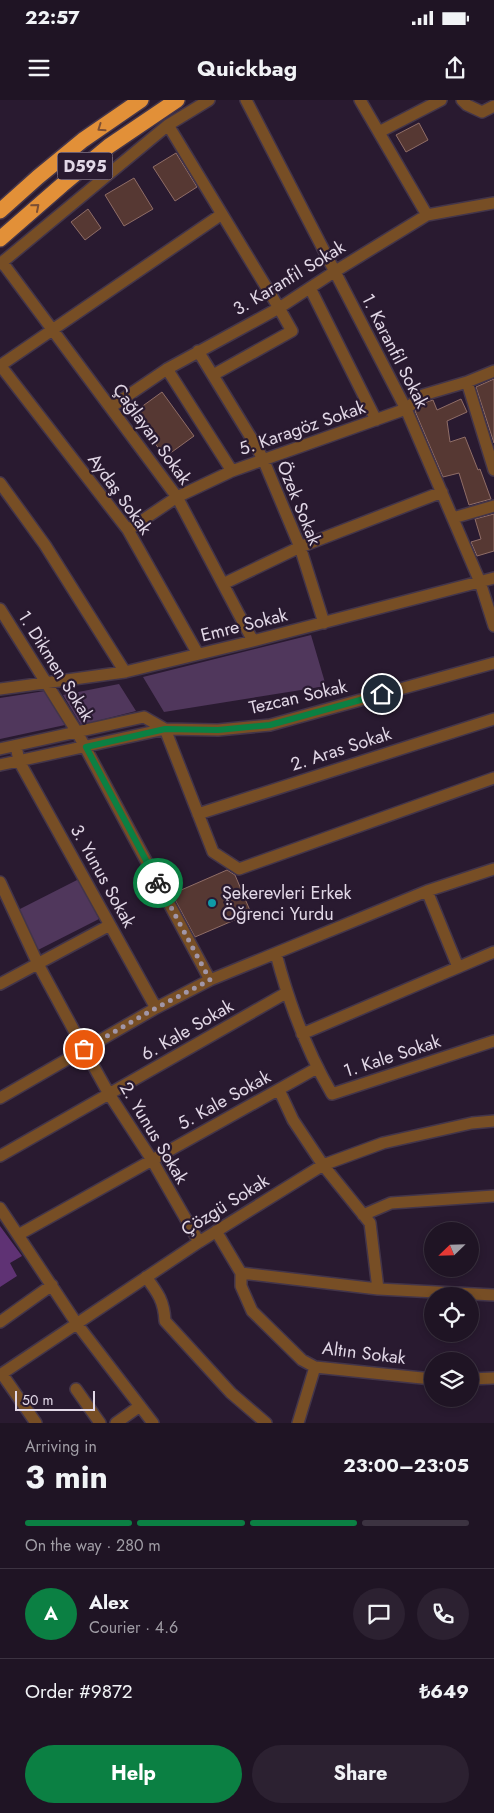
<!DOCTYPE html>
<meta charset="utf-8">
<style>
:root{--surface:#1f1424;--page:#2c2131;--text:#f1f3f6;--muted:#a19ea6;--line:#3c3341;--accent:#0b8043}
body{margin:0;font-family:Jost,sans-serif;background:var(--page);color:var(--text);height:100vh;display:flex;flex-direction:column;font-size:19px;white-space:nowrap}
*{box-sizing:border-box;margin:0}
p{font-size:16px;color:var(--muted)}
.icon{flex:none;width:28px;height:28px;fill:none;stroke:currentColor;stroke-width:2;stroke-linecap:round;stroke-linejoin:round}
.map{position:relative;height:1323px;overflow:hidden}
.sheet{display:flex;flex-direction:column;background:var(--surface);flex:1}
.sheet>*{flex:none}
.needle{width:32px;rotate:247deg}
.controls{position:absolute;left:424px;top:1122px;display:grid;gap:10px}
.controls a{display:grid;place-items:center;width:55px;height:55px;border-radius:50%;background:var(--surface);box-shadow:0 2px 8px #0003,0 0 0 1px var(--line);font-size:25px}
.scale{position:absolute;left:15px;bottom:12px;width:80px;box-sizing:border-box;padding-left:5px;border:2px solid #e2d8e7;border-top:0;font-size:14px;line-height:18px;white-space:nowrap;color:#e2d8e7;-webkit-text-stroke:4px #291a30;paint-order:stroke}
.pin{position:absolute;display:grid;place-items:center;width:42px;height:42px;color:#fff;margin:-21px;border:2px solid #fff;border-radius:50%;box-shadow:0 1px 5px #0007}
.courier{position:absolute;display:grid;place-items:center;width:50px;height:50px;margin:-25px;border:4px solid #0b8043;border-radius:50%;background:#fff;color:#222;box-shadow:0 1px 6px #0007}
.headline em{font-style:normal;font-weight:700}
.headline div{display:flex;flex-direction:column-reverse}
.headline{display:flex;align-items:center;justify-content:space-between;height:85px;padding:0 25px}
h1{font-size:32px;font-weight:700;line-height:38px}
.bar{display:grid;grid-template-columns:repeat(4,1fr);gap:8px 5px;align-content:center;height:60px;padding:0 25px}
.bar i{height:6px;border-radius:4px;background:var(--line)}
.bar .on{background:var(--accent)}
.bar p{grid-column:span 4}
.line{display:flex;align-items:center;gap:12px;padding:0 25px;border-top:1px solid var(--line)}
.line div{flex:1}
.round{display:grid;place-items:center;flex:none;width:52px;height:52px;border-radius:26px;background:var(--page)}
.button{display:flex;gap:10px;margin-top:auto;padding:10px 25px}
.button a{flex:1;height:58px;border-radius:30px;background:var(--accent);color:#fff;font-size:20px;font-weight:700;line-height:58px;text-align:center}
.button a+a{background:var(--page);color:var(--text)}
.status{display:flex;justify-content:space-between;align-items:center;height:35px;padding:0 25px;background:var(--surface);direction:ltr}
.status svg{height:14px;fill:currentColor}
header{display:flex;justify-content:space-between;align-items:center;height:65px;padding:0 25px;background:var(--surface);font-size:22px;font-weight:700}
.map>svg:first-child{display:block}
.green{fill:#50375c}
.forest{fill:#5f3274}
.building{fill:#563833;stroke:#8f6d67}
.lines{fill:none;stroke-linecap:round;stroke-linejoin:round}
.street-casing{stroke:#43354a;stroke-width:14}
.highway-casing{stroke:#43354a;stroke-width:18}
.street{stroke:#774e25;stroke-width:11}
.highway{stroke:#e29038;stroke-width:15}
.oneway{stroke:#7c4f34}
.done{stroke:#a196a7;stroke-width:5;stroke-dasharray:0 9}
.route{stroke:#0b8043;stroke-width:6}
.culture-dot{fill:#0f9aa8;stroke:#291a30;stroke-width:2}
.labels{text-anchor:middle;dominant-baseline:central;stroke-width:4.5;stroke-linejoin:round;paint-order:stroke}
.shield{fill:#291a30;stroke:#aa9fb0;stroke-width:1}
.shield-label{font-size:16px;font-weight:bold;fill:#e2d8e7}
.street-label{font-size:18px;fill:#e2d8e7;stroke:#291a30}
.poi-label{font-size:18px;fill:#e2d8e7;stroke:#291a30;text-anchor:start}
</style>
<div class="status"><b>22:57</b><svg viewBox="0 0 49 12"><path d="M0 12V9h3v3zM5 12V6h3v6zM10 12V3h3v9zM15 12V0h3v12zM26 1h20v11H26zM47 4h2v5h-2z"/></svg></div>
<header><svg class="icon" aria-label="menu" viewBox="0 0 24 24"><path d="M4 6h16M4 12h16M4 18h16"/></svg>Quickbag<svg class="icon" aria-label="share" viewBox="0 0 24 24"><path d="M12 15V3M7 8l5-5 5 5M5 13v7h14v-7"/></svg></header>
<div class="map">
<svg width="494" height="1323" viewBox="0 0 494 1323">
<rect width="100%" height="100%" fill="#291a30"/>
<path class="green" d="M311,535L326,586L164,612L143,577Z
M119,584L136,611L81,625L63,595Z
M45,591L65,625L0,639V598Z
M79,779L99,819L38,850L18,810Z"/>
<path class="forest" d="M0,1126L22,1156L10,1163L17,1176L0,1187Z"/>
<path class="building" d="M419,23L428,40L406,52L396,35Z
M176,53L197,87L175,101L153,67Z
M134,78L153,109L124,126L105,95Z
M88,109L101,128L85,140L71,122Z
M494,279V343L476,287Z
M162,292L194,336L165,357L133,313Z
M461,299L467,312L447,321L450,342L465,337L478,370L480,369L491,399L469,405L459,373L443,377L415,311L427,302L433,300L437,310Z
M494,414V451L477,456L471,442L481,439L475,419Z
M227,770L235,775L251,813L195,837L172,794Z"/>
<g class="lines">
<g class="street-casing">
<path id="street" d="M246,0L406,309L480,482L494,526
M360,0L427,115
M462,0L467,5L482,12L494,6
M168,25L279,208L292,231L213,275
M379,32L441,0
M2,162L177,397L253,541
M0,164L168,25L209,0
M310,188L376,320
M198,251L250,336L263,359L300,447L324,523
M0,265L128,430L198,554
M1,265L222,114
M167,269L232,371
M467,282L494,370
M111,307L167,269L279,208L334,172L427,115L494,103
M0,383L45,445L125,572
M453,418L494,406
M128,430L177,397L232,371L406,309L423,295L467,282L494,271
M223,484L300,447L442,392
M0,509L77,632L210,880
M0,589L125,572L253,541L494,478
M165,629L213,752L239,769L494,678
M16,646L19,661L156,908
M0,649L144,617L165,629
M0,665L165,629L218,630L270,625L494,563
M198,714L494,619
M0,782L38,864L84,949L109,994L152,1060L199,1142
M427,791L458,867
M276,854C289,903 306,950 332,994L494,941
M0,884L110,825
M302,934L494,852
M279,990L293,1020L323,1065L370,1123L378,1189
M0,998L156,908L210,880L427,791L494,769
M0,1056L286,893
M0,1108L77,1224L153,1323
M363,1115L391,1103L494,1096
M216,1131L241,1173V1186L252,1211L302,1260L315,1267L432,1279
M18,1135L317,968
M241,1173L378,1189L494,1195
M146,1177C158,1193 164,1201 165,1221L231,1293L266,1323
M0,1222L52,1185
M2,1274L36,1323
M0,1275L199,1142L323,1065L383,1043L472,1023L494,1021
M470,1279L494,1278
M76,1289L100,1323
M116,1323L140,1306
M298,1323L315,1267"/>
</g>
<g class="highway-casing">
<path id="highway" d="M0,111L38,77L83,40L141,0
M0,139L62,85L109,46L177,0"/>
</g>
<use href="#street" class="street"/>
<use href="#highway" class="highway"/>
</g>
<defs><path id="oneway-chevron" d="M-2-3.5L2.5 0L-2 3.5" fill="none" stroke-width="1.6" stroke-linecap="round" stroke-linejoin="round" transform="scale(1.25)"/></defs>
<g class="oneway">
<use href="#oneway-chevron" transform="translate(101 28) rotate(145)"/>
<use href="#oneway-chevron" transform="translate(36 107) rotate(-41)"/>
</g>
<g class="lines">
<path class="done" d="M84,949L156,908L210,880L158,783"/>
<path class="route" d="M158,783L86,647L165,629L218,630L270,625L382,594"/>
</g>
<circle class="culture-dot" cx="212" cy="803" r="5"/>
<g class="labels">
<rect class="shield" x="57.5" y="52.5" width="55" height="27" rx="4"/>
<g class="shield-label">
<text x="85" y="66">D595</text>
</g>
<g class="street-label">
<text transform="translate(289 178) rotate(-31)">3. Karanfil Sokak</text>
<text transform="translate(395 251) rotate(63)">1. Karanfil Sokak</text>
<text transform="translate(302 328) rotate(-19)">5. Karagöz Sokak</text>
<text transform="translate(152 334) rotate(54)">Çağlayan Sokak</text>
<text transform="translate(120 394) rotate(54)">Aydaş Sokak</text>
<text transform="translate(299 403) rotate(68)">Özek Sokak</text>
<text transform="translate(244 525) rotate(-14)">Emre Sokak</text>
<text transform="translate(56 566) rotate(58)">1. Dikmen Sokak</text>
<text transform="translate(298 597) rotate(-13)">Tezcan Sokak</text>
<text transform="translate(341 649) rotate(-18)">2. Aras Sokak</text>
<text transform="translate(103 776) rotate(61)">3. Yunus Sokak</text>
<text transform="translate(187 930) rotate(-30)">6. Kale Sokak</text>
<text transform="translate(392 956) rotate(-18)">1. Kale Sokak</text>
<text transform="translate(224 1000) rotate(-29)">5. Kale Sokak</text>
<text transform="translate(154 1033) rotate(59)">2. Yunus Sokak</text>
<text transform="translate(225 1105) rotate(-32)">Çözgü Sokak</text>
<text transform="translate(364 1253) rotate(7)">Altın Sokak</text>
</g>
<g class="poi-label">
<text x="222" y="793">Şekerevleri Erkek<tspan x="222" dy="21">Öğrenci Yurdu</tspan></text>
</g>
</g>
</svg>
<div class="controls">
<a><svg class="needle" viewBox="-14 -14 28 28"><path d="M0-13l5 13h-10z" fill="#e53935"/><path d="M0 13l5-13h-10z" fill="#a19ea6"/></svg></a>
<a><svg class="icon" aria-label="locate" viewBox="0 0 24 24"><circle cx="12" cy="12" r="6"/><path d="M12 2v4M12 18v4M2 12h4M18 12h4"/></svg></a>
<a><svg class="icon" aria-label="layers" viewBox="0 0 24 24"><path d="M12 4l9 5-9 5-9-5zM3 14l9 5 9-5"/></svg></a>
</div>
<div class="scale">50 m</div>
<div class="pin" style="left:84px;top:949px;background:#ea580c"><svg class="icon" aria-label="bag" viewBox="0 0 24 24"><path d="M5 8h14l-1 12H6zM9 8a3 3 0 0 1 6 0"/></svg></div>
<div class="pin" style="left:382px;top:594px;background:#1f2937"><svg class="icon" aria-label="home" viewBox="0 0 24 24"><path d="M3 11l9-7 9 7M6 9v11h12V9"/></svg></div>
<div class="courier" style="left:158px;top:783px"><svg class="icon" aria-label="bike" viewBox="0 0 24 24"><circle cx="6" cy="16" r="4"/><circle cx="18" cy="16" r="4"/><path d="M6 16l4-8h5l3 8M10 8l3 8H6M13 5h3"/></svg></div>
</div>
<section class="sheet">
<div class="headline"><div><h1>3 min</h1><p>Arriving in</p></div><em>23:00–23:05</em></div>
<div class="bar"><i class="on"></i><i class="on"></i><i class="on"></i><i></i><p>On the way · 280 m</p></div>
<div class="line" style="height:90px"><b class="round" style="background:var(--accent);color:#fff">A</b><div><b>Alex</b><p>Courier · 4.6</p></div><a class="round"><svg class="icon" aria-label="chat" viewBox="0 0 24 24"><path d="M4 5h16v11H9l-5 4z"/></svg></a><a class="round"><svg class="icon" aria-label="phone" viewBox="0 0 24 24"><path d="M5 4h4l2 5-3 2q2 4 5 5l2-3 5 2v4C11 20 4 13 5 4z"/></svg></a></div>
<div class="line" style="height:65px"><div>Order #9872</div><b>₺649</b></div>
<div class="button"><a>Help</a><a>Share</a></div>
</section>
